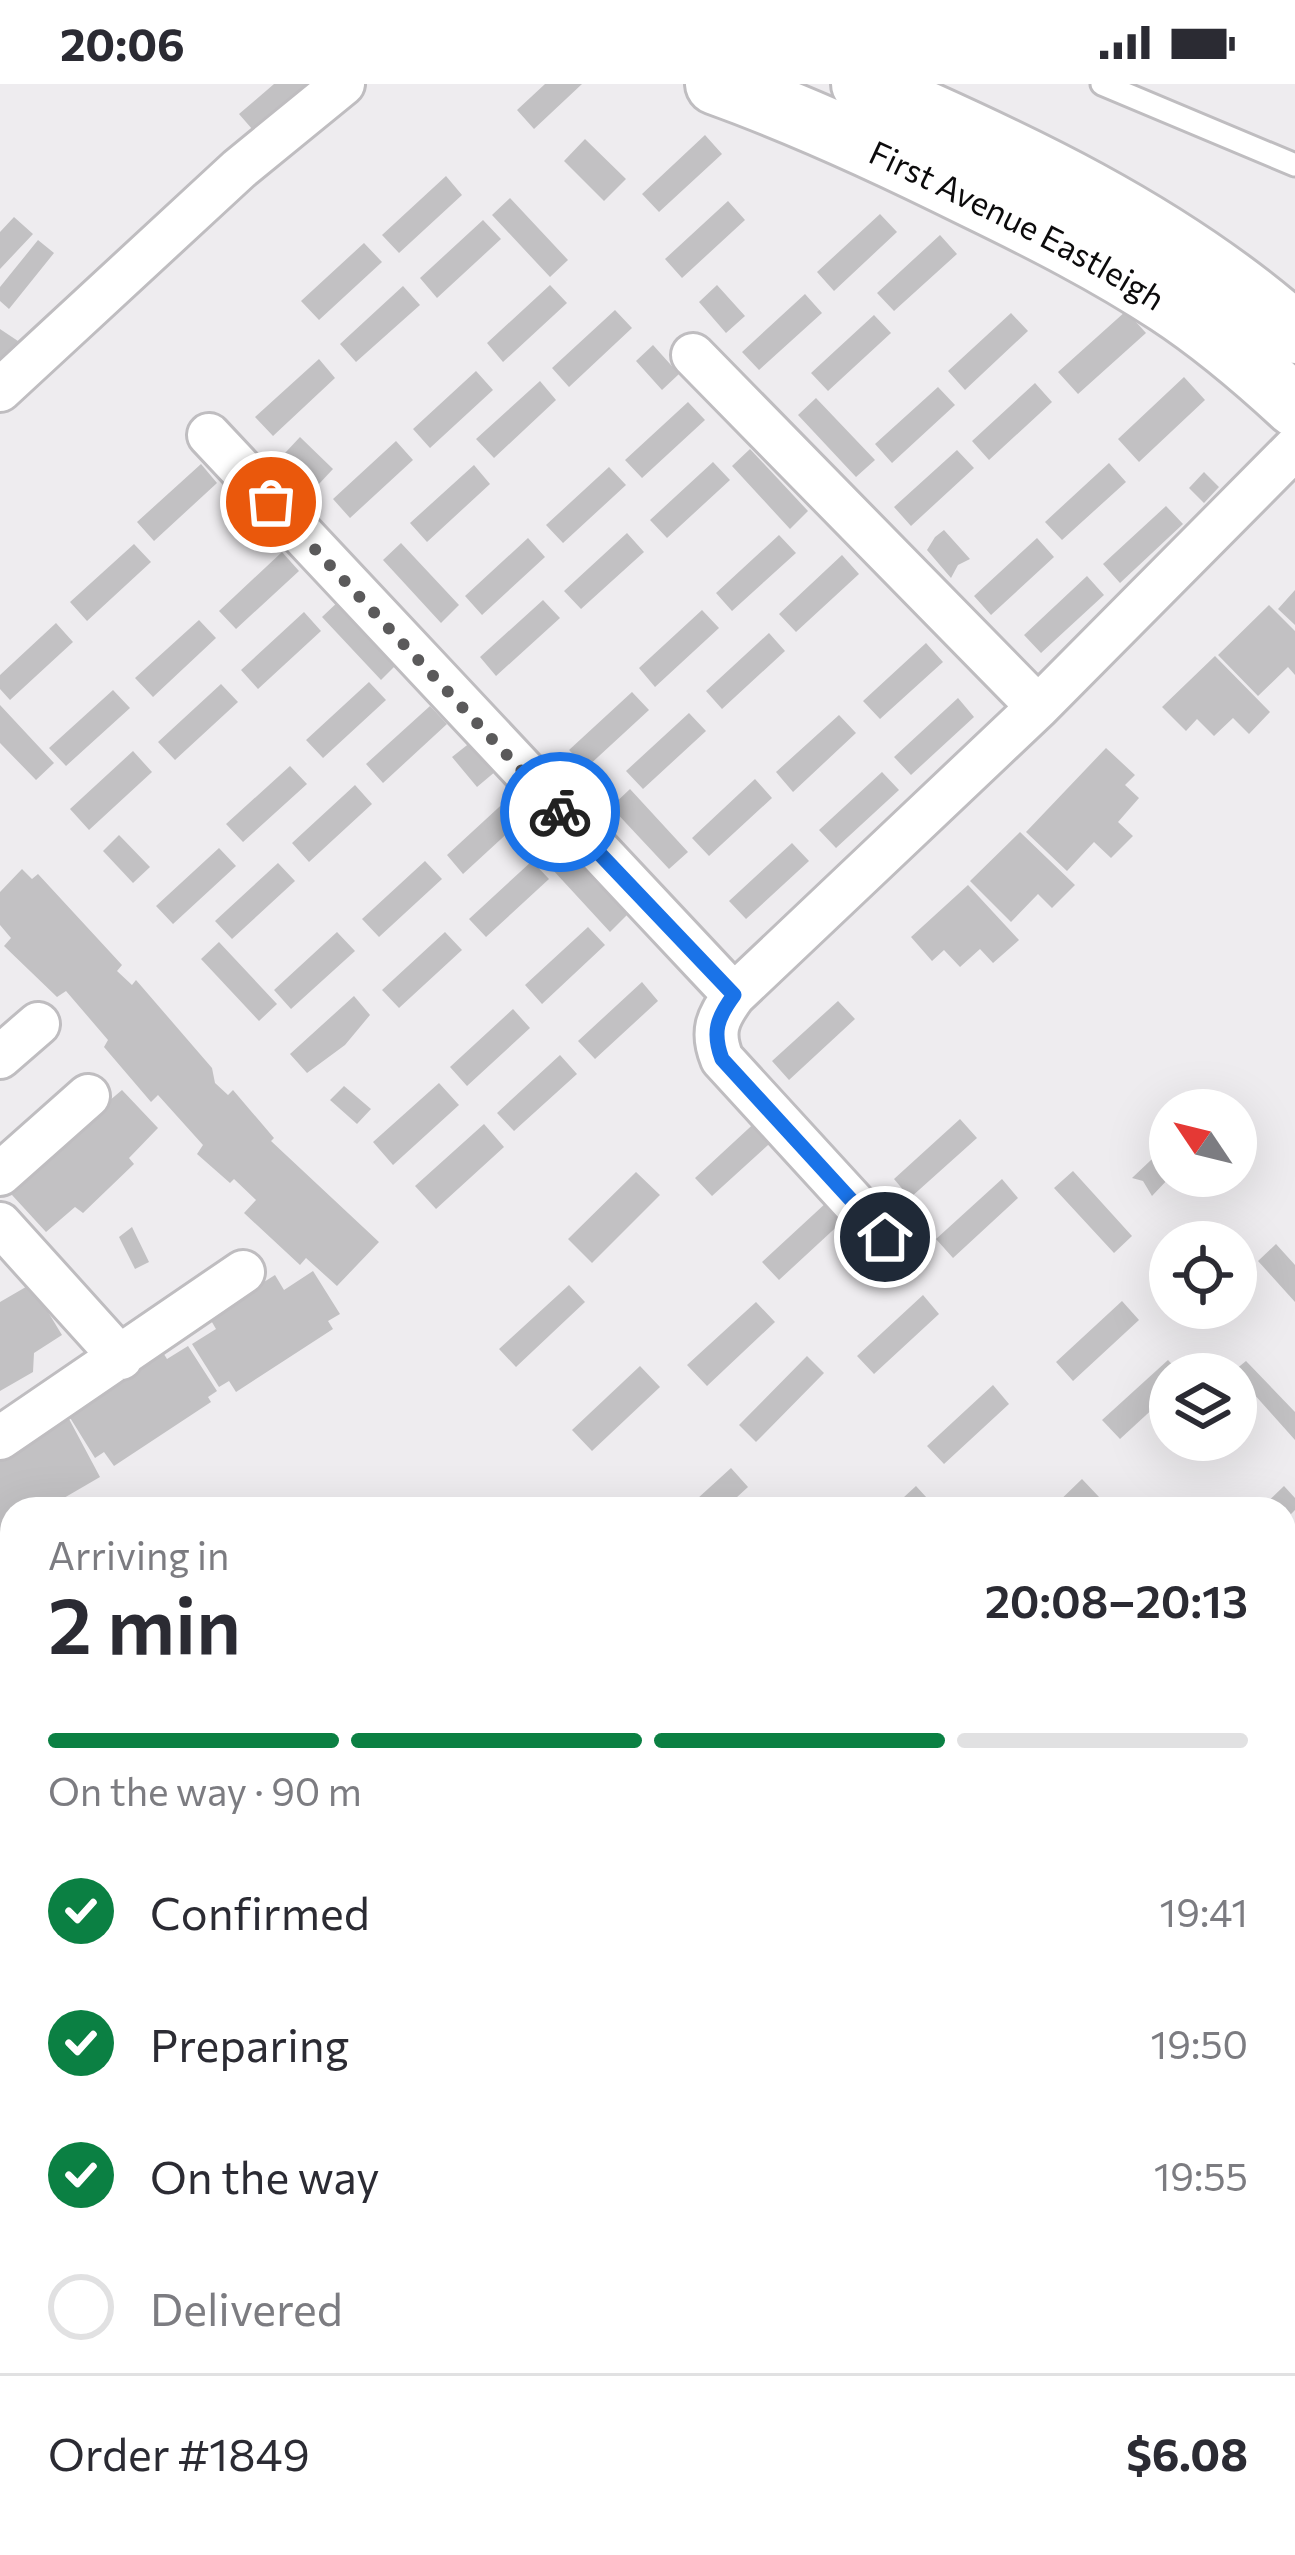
<!DOCTYPE html>
<meta charset="utf-8">
<style>
:root{--surface:#fff;--page:#f7f7f7;--text:#2b2b33;--muted:#7c7c81;--line:#e1e1e2;--accent:#0b8043}
body{margin:0;font-family:Commissioner,sans-serif;background:var(--page);color:var(--text);height:100vh;display:flex;flex-direction:column;font-size:45px;white-space:nowrap}
*{box-sizing:border-box;margin:0}
p{font-size:39px;color:var(--muted)}
.icon{flex:none;width:66px;height:66px;fill:none;stroke:currentColor;stroke-width:2;stroke-linecap:round;stroke-linejoin:round}
.map{position:relative;flex:1;overflow:hidden}
.details{position:absolute;left:0px;top:1413px;width:1296px;height:1059px;display:flex;flex-direction:column;background:var(--surface);border-radius:36px 36px 0 0;box-shadow:0 12px 48px #0002}
.details>*{flex:none}
.needle{width:78px;rotate:305deg}
.buttons{position:absolute;left:1149px;top:1005px;display:grid;gap:24px}
.buttons a{display:grid;place-items:center;width:108px;height:108px;border-radius:50%;background:var(--surface);box-shadow:0 12px 48px #0002;font-size:60px}
.pin{position:absolute;display:grid;place-items:center;width:102px;height:102px;color:#fff;margin:-51px;border:6px solid #fff;border-radius:50%;box-shadow:0 3px 12px #0007}
.courier{position:absolute;display:grid;place-items:center;width:120px;height:120px;margin:-60px;border:9px solid #1a73e8;border-radius:50%;background:#fff;color:#222;box-shadow:0 3px 15px #0007}
.headline em{font-style:normal;font-weight:600}
.headline div{display:flex;flex-direction:column-reverse}
.headline{display:flex;align-items:center;justify-content:space-between;height:204px;padding:0 48px}
h1{font-size:78px;font-weight:600;line-height:90px}
.bar{display:grid;grid-template-columns:repeat(4,1fr);gap:18px 12px;align-content:center;height:144px;padding:0 48px}
.bar i{height:15px;border-radius:9px;background:var(--line)}
.bar .current{background:var(--accent)}
.bar p{grid-column:span 4}
.line{display:flex;align-items:center;gap:30px;padding:0 48px;border-top:3px solid var(--line)}
.line div{flex:1}
ol{padding:0 48px;list-style:none}
li{display:flex;align-items:center;gap:36px;height:132px}
li p{margin-inline-start:auto}
li .icon{padding:12px;border-radius:50%;background:var(--accent);color:#fff;stroke-width:4}
li:last-child{color:var(--muted)}
li i{width:66px;height:66px;border:6px solid var(--line);border-radius:50%}
.status{display:flex;justify-content:space-between;align-items:center;height:84px;padding:0 60px;background:var(--surface);direction:ltr}
.status svg{height:33px;fill:currentColor}
.map>svg:first-child{display:block}
.green{fill:#e0d0eb}
.building{fill:#c2c1c3}
.lines{fill:none;stroke-linecap:round;stroke-linejoin:round}
.lane-casing{stroke:#bfbdc0;stroke-width:27}
.street-casing{stroke:#bfbdc0;stroke-width:48}
.secondary-casing{stroke:#bfbdc0;stroke-width:66}
.lane{stroke:#fff;stroke-width:21}
.street{stroke:#fff;stroke-width:42}
.secondary{stroke:#fff;stroke-width:60}
.done{stroke:#5b5a5b;stroke-width:12;stroke-dasharray:0 21.6}
.route{stroke:#1a73e8;stroke-width:15}
.labels{text-anchor:middle;dominant-baseline:central;stroke-width:12;stroke-linejoin:round;paint-order:stroke}
.street-label{font-size:33px;fill:#0c0b0c;stroke:#eeecef}
</style>
<div class="status"><b>20:06</b><svg viewBox="0 0 49 12"><path d="M0 12V9h3v3zM5 12V6h3v6zM10 12V3h3v9zM15 12V0h3v12zM26 1h20v11H26zM47 4h2v5h-2z"/></svg></div>
<div class="map">
<svg width="1295" height="2471" viewBox="0 0 1295 2471">
<rect width="100%" height="100%" fill="#eeecef"/>
<path class="green" d="M12,2045V2386L0,2397V2056Z"/>
<path class="building" d="M274,0H336L265,60L239,30Z
M545,0H582L534,45L517,26Z
M705,51L722,70L659,128L642,110Z
M585,55L626,95L604,117L564,77Z
M446,92L462,111L399,169L382,151Z
M510,114L568,176L550,193L492,131Z
M728,117L745,136L682,194L665,175Z
M880,130L897,148L834,207L817,188Z
M14,133L33,150L0,185V148Z
M483,136L501,155L437,214L420,194Z
M940,151L957,170L894,227L877,209Z
M38,156L54,169L9,225L0,217V203Z
M364,159L382,178L319,236L301,217Z
M550,201L567,219L503,278L487,259Z
M717,201L745,232L726,249L699,218Z
M403,202L420,221L356,278L340,260Z
M805,210L822,229L759,286L742,268Z
M615,226L632,244L569,303L552,284Z
M1126,227L1146,249L1078,310L1058,288Z
M1011,229L1028,247L965,306L948,287Z
M874,231L891,249L828,307L811,289Z
M0,245L21,259L0,285Z
M653,261L679,290L662,306L636,277Z
M319,275L335,294L273,352L255,333Z
M476,287L493,306L430,364L413,345Z
M1184,293L1205,316L1139,378L1118,355Z
M540,297L556,316L494,374L476,355Z
M1035,299L1052,318L989,376L972,357Z
M938,303L955,321L892,379L875,360Z
M816,314L875,376L856,393L798,331Z
M688,318L705,336L642,394L625,376Z
M300,353L333,385L318,401L285,369Z
M396,357L413,376L350,434L333,415Z
M750,365L808,427L790,445L732,382Z
M957,366L974,384L911,442L894,423Z
M713,378L730,396L667,454L650,436Z
M1109,379L1126,398L1062,456L1045,438Z
M201,380L217,399L154,457L137,438Z
M474,381L490,400L427,458L410,439Z
M609,383L626,401L563,459L546,441Z
M1204,388L1219,403L1204,419L1189,404Z
M239,405L274,438L256,457L221,425Z
M1166,422L1183,440L1120,499L1103,480Z
M944,446L970,475L958,481L951,494L927,466L935,453Z
M627,449L644,468L581,525L564,507Z
M779,451L796,469L732,527L716,509Z
M528,454L545,473L482,531L465,512Z
M1037,454L1054,473L991,531L974,512Z
M401,459L459,521L441,539L383,476Z
M134,460L151,478L87,537L70,518Z
M282,468L299,487L236,545L219,527Z
M842,471L859,490L796,548L779,530Z
M1087,492L1104,511L1041,569L1024,551Z
M1295,506V541L1278,525Z
M340,516L399,578L381,596L322,533Z
M543,516L560,534L496,592L480,573Z
M1269,521L1295,547V591L1288,583L1258,612L1218,571Z
M702,526L719,544L655,603L639,584Z
M304,528L321,547L258,605L241,586Z
M199,536L216,554L153,613L135,594Z
M56,539L73,558L10,616L0,605V591Z
M769,549L785,567L722,625L706,607Z
M926,559L943,578L880,635L863,617Z
M1215,572L1270,628L1249,650L1233,634L1214,652L1197,635L1186,647L1162,623Z
M369,598L386,616L323,674L306,656Z
M221,600L238,618L175,676L158,658Z
M113,606L130,624L66,682L49,664Z
M632,608L649,626L586,684L569,666Z
M958,614L974,633L911,691L894,673Z
M0,621L54,679L36,696L0,659Z
M430,622L447,640L383,699L366,680Z
M689,629L706,647L643,705L626,687Z
M839,631L856,649L793,708L776,688Z
M471,658L496,687L477,703L452,673Z
M1106,664L1135,691L1125,701L1139,714L1118,738L1133,752L1111,774L1094,758L1067,787L1026,748Z
M133,667L152,688L89,746L70,725Z
M290,682L307,700L243,758L226,740Z
M882,688L899,706L836,764L819,746Z
M755,695L772,714L709,772L692,754Z
M355,701L372,720L309,778L292,759Z
M630,705L688,768L669,785L611,723Z
M510,713L527,731L463,790L447,771Z
M1020,748L1075,801L1052,824L1038,810L1011,838L970,797Z
M119,751L150,783L133,799L103,767Z
M792,759L809,777L746,835L729,817Z
M219,764L236,782L173,840L156,822Z
M570,768L628,830L610,848L552,785Z
M425,777L442,795L379,853L362,835Z
M532,777L549,795L486,853L469,835Z
M278,779L295,797L232,855L215,837Z
M22,785L32,795L38,790L122,881L117,887L132,901L136,896L212,984L215,999L228,1011L233,1006L274,1054L271,1057L379,1158L337,1202L306,1174L300,1181L244,1129L256,1116L234,1095L230,1099L197,1070L203,1061L158,1011L151,1018L104,963L108,956L66,907L57,913L4,862L11,854L0,841V808Z
M968,801L1019,856L993,879L980,865L960,883L944,866L932,877L911,853Z
M588,843L605,861L542,920L525,901Z
M337,848L355,867L291,925L274,906Z
M445,848L462,866L399,924L382,906Z
M219,858L277,920L259,937L201,875Z
M642,898L658,917L595,975L578,957Z
M354,912L370,931L345,961L307,989L290,970Z
M838,917L855,935L789,996L772,977Z
M513,925L530,944L467,1002L450,983Z
M560,971L577,990L514,1047L497,1029Z
M439,999L459,1021L393,1081L373,1058Z
M344,1002L371,1025L357,1040L330,1016Z
M122,1006L158,1044L129,1074L134,1080L83,1129L75,1123L46,1148L12,1111L15,1093L103,1013L109,1017Z
M761,1033L778,1052L712,1112L695,1094Z
M960,1035L977,1054L910,1114L894,1095Z
M484,1040L504,1063L436,1125L415,1102Z
M1170,1058V1093L1152,1112L1143,1097L1132,1094Z
M1073,1087L1132,1152L1114,1169L1054,1104Z
M636,1088L660,1111L592,1179L568,1155Z
M1002,1095L1018,1114L953,1174L936,1155Z
M827,1118L844,1136L779,1196L762,1178Z
M132,1143L149,1178L135,1185L119,1153Z
M1276,1160L1295,1181V1218L1258,1177Z
M313,1187L340,1230L328,1237L333,1245L236,1308L229,1297L219,1303L192,1260L216,1245L209,1233L275,1191L284,1206Z
M31,1200L62,1251L34,1269L33,1288L0,1307V1218Z
M569,1201L585,1218L516,1283L499,1265Z
M923,1211L939,1230L874,1290L857,1272Z
M1122,1217L1139,1236L1073,1297L1056,1278Z
M756,1218L775,1238L707,1302L687,1281Z
M157,1259L167,1275L188,1262L217,1307L208,1313L211,1318L114,1382L104,1368L95,1374L69,1332L95,1316L88,1304Z
M807,1272L824,1289L756,1358L739,1341Z
M1168,1276L1181,1290H1170V1309L1120,1355L1102,1336Z
M1246,1277L1295,1328V1356L1236,1290H1230Z
M640,1282L660,1303L592,1367L572,1346Z
M993,1301L1009,1320L944,1380L927,1362Z
M68,1333L100,1393L45,1425H12V1444L0,1451V1362Z
M731,1384L748,1403L724,1425H686Z
M1082,1395L1099,1413L1086,1425H1051Z
M916,1402L937,1425H891Z
M1284,1402L1295,1414V1426L1284,1437V1425H1260Z
M1295,1499V1533L1288,1540L1284,1536V1509Z
M1295,1706V1740L1286,1748L1284,1716Z
M3,1844L12,1851V1893L0,1883V1847Z
M0,1891L12,1900V1927L0,1916Z
M0,1927L12,1939V1976L0,1964Z
M1284,2067L1295,2079V2116L1284,2104Z
M1295,2201V2259L1284,2247V2211Z
M12,2426V2460H53L41,2471H0V2437Z
M167,2460H212L223,2471H155Z
M280,2460H419L407,2471H290Z
M1014,2460H1081L1091,2471H1001Z
M1178,2460H1204L1214,2471H1182L1175,2463Z
M1208,2460H1267L1278,2471H1219Z"/>
<g class="lines">
<g class="lane-casing">
<path id="lane" d="M1102,0L1295,81
M1091,2460L1101,2471
M442,2471L452,2460"/>
</g>
<g class="street-casing">
<path id="street" d="M693,271L1038,623
M0,306L239,85L343,0
M209,351L734,911
M0,973L38,940
M0,1090L88,1012
M0,1140L121,1274
M885,1153L722,975C711,948 717,934 734,911L1038,623L1295,364
M0,1354L243,1188
M0,1611L12,1605"/>
</g>
<g class="secondary-casing">
<g id="secondary">
<path id="s1" d="M716,0C805,32 891,72 975,114C1041,146 1106,179 1167,219C1213,249 1255,285 1295,322"/>
<path d="M862,0C1014,66 1170,138 1295,249"/>
<path d="M1284,1873L1295,1863"/>
<path d="M635,2471L647,2460"/>
</g>
</g>
<use href="#lane" class="lane"/>
<use href="#street" class="street"/>
<use href="#secondary" class="secondary"/>
</g>
<g class="lines">
<path class="done" d="M271,418L560,728"/>
<path class="route" d="M560,728L734,911C717,934 712,948 722,975L885,1153"/>
</g>
<g class="labels">
<g class="street-label">
<text stroke="none"><textPath href="#s1" startOffset="333">First Avenue Eastleigh</textPath></text>
</g>
</g>
</svg>
<div class="buttons">
<a><svg class="needle" viewBox="-14 -14 28 28"><path d="M0-13l5 13h-10z" fill="#e53935"/><path d="M0 13l5-13h-10z" fill="#7c7c81"/></svg></a>
<a><svg class="icon" aria-label="locate" viewBox="0 0 24 24"><circle cx="12" cy="12" r="6"/><path d="M12 2v4M12 18v4M2 12h4M18 12h4"/></svg></a>
<a><svg class="icon" aria-label="layers" viewBox="0 0 24 24"><path d="M12 4l9 5-9 5-9-5zM3 14l9 5 9-5"/></svg></a>
</div>
<div class="pin" style="left:271px;top:418px;background:#ea580c"><svg class="icon" aria-label="bag" viewBox="0 0 24 24"><path d="M5 8h14l-1 12H6zM9 8a3 3 0 0 1 6 0"/></svg></div>
<div class="pin" style="left:885px;top:1153px;background:#1f2937"><svg class="icon" aria-label="home" viewBox="0 0 24 24"><path d="M3 11l9-7 9 7M6 9v11h12V9"/></svg></div>
<div class="courier" style="left:560px;top:728px"><svg class="icon" aria-label="bike" viewBox="0 0 24 24"><circle cx="6" cy="16" r="4"/><circle cx="18" cy="16" r="4"/><path d="M6 16l4-8h5l3 8M10 8l3 8H6M13 5h3"/></svg></div>
<section class="details">
<div class="headline"><div><h1>2 min</h1><p>Arriving in</p></div><em>20:08–20:13</em></div>
<div class="bar"><i class="current"></i><i class="current"></i><i class="current"></i><i></i><p>On the way · 90 m</p></div>
<ol>
<li><svg class="icon" aria-label="check" viewBox="0 0 24 24"><path d="M5 12l5 5 9-10"/></svg>Confirmed<p>19:41</p></li>
<li><svg class="icon" aria-label="check" viewBox="0 0 24 24"><path d="M5 12l5 5 9-10"/></svg>Preparing<p>19:50</p></li>
<li><svg class="icon" aria-label="check" viewBox="0 0 24 24"><path d="M5 12l5 5 9-10"/></svg>On the way<p>19:55</p></li>
<li><i></i>Delivered</li>
</ol>
<div class="line" style="height:156px"><div>Order #1849</div><b>$6.08</b></div>
</section>
</div>
